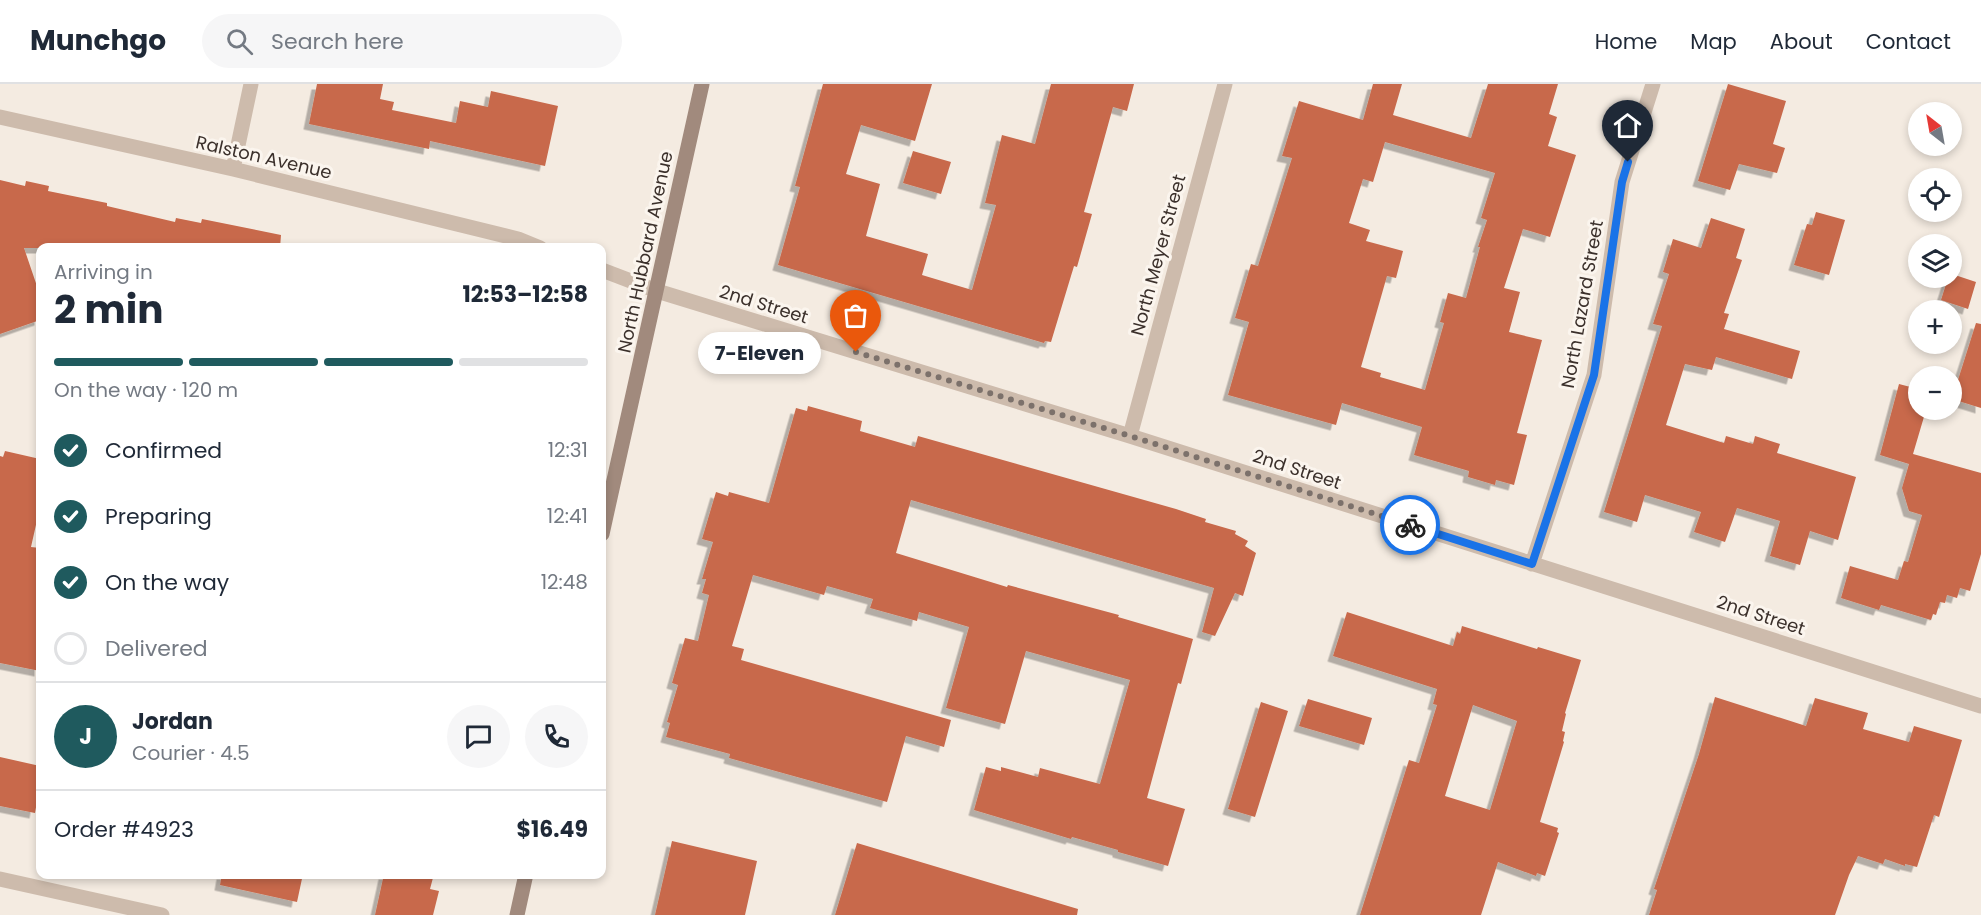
<!DOCTYPE html>
<meta charset="utf-8">
<style>
:root{--surface:#fff;--page:#f6f6f7;--text:#1f2937;--muted:#747a83;--line:#e0e1e3;--accent:#1f5a5e}
body{margin:0;font-family:Poppins,sans-serif;background:var(--page);color:var(--text);height:100vh;display:flex;flex-direction:column;font-size:22px;white-space:nowrap}
*{box-sizing:border-box;margin:0}
p{font-size:20px;color:var(--muted)}
.icon{flex:none;width:33px;height:33px;fill:none;stroke:currentColor;stroke-width:2;stroke-linecap:round;stroke-linejoin:round}
.map{position:relative;flex:1;overflow:hidden}
.drawer{position:absolute;left:36px;top:159px;width:570px;height:636px;display:flex;flex-direction:column;background:var(--surface);border-radius:12px;box-shadow:0 3px 9px #0003}
.drawer>*{flex:none}
.needle{width:39px;rotate:329deg}
.buttons{position:absolute;left:1908px;top:18px;display:grid;gap:12px}
.buttons a{display:grid;place-items:center;width:54px;height:54px;border-radius:50%;background:var(--surface);box-shadow:0 3px 9px #0003;font-size:30px}
.pin{position:absolute;display:grid;place-items:center;width:51px;height:51px;color:#fff;margin:-62px -26px;border-radius:50% 50% 50% 0;rotate:-45deg;box-shadow:0 0 6px #0007}
.pin .icon{rotate:45deg}
.courier{position:absolute;display:grid;place-items:center;width:60px;height:60px;margin:-30px;border:4px solid #1a73e8;border-radius:50%;background:#fff;color:#222;box-shadow:0 2px 8px #0007}
.bubble{position:absolute;height:42px;border-radius:21px;background:var(--surface);box-shadow:0 3px 9px #0003;font-size:20px;font-weight:700;line-height:42px;text-align:center}
.summary em{font-style:normal;font-weight:700}
.summary div{display:flex;flex-direction:column-reverse}
.summary{display:flex;align-items:center;justify-content:space-between;height:102px;padding:0 18px}
h1{font-size:39px;font-weight:700;line-height:45px}
.bar{display:grid;grid-template-columns:repeat(4,1fr);gap:9px 6px;align-content:center;height:72px;padding:0 18px}
.bar i{height:8px;border-radius:4px;background:var(--line)}
.bar .on{background:var(--accent)}
.bar p{grid-column:span 4}
.line{display:flex;align-items:center;gap:15px;padding:0 18px;border-top:2px solid var(--line)}
.line div{flex:1}
.round{display:grid;place-items:center;flex:none;width:63px;height:63px;border-radius:32px;background:var(--page)}
ol{padding:0 18px;list-style:none}
li{display:flex;align-items:center;gap:18px;height:66px}
li p{margin-inline-start:auto}
li .icon{padding:6px;border-radius:50%;background:var(--accent);color:#fff;stroke-width:4}
li:last-child{color:var(--muted)}
li i{width:33px;height:33px;border:3px solid var(--line);border-radius:50%}
header{display:flex;align-items:center;gap:36px;box-sizing:border-box;height:84px;padding:0 30px;background:var(--surface);border-bottom:2px solid var(--line)}
header strong{font-size:28px}
nav{display:flex;gap:33px;margin-inline-start:auto;font-size:21px}
.search{width:420px;height:54px;background:var(--page);display:flex;align-items:center;gap:15px;box-sizing:border-box;padding:0 21px;border-radius:33px;color:var(--muted);font-size:22px}
.map>svg:first-child{display:block}
.building{fill:#c8694b;fill-rule:evenodd;filter:url(#shadow)}
.lines{fill:none;stroke-linecap:round;stroke-linejoin:round}
.street{stroke:#cdbbac;stroke-width:15}
.secondary{stroke:#a18a7d;stroke-width:15}
.done{stroke:#7c716b;stroke-width:6;stroke-dasharray:0 10.8}
.route{stroke:#1a73e8;stroke-width:8}
.labels{text-anchor:middle;dominant-baseline:central;stroke-width:6;stroke-linejoin:round;paint-order:stroke}
.street-label{font-size:18px;fill:#3b302b;stroke:#fbf5ee}
</style>
<header>
<strong>Munchgo</strong>
<div class="search"><svg class="icon" aria-label="search" viewBox="0 0 24 24"><circle cx="10" cy="10" r="6"/><path d="M15 15l6 6"/></svg>Search here</div>
<nav><a>Home</a><a>Map</a><a>About</a><a>Contact</a></nav>
</header>
<div class="map">
<svg width="1981" height="831" viewBox="0 0 1981 831">
<defs>
<filter id="shadow"><feDropShadow dx="-5.5" dy="5.5" stdDeviation="0" flood-color="#0004"/></filter>
</defs>
<rect width="100%" height="100%" fill="#f4ebe1"/>
<path class="building" d="M317,0H383L380,15L394,18L392,26L456,39L460,17L488,23L491,7L558,22L545,82L430,57L429,65L309,40Z
M823,0H932L915,57L861,41L846,90L880,100L866,152L928,170L922,191L972,206L996,121L985,119L1002,51L1035,60L1051,0H1134L1127,27L1113,23L1084,128L1092,130L1077,183L1074,182L1051,258L1045,257L1044,259L778,181L800,103L795,102Z
M1373,0H1402L1393,31L1471,54L1488,0H1558L1549,30L1557,33L1548,62L1576,71L1550,153L1523,145L1504,204L1520,208L1509,248L1542,256L1517,349L1527,351L1514,401L1496,396L1495,401L1468,393L1469,387L1414,371L1422,343L1342,319L1336,341L1228,311L1249,238L1235,234L1251,180L1258,182L1292,74L1282,72L1299,17L1363,36ZM1385,58L1495,89L1481,134L1487,136L1478,163H1480L1466,214L1448,209L1440,238L1444,239L1425,306L1380,293L1381,289L1361,283L1387,192L1396,194L1403,167L1366,157L1370,146L1349,139L1363,95L1373,98Z
M1728,0L1786,17L1773,60L1785,64L1777,89L1739,80L1730,106L1698,97Z
M913,67L951,78L941,110L903,99Z
M0,96L25,102L26,97L49,102L48,107L107,119V122L175,138L176,134L201,139L202,135L281,151L280,164H24L40,211V236L0,250Z
M1816,128L1845,136L1829,191L1794,181L1807,140L1812,141Z
M1711,134L1745,145L1736,174L1742,176L1724,229L1729,230L1724,245L1800,267L1792,295L1716,273L1712,286L1685,280L1666,341L1724,359L1726,352L1753,360L1755,352L1780,360L1777,369L1856,393L1838,456L1810,447L1800,481L1770,472L1780,437L1737,424L1725,458L1694,448L1701,428L1645,411L1637,438L1604,428L1662,242L1653,240L1669,190L1663,188L1673,155L1701,164Z
M1952,190L1976,198L1968,225L1941,216L1948,194H1952Z
M1976,239L1981,240V324L1952,315Z
M1899,300L1918,305V326H1926L1913,370L1981,389V470L1970,507L1960,504L1957,514L1947,511L1945,519L1940,518L1936,531L1933,530L1931,536L1881,521L1879,526L1841,514L1850,482L1898,496L1904,477L1908,478L1922,431L1909,427L1902,404L1909,380L1880,371Z
M808,322L862,337L860,347L915,363L918,352L1176,425L1206,435L1205,438L1236,447L1235,450L1248,457L1245,462L1256,469L1243,512L1235,509L1215,552L1202,548L1214,504L911,416L896,469L1007,503L1008,501L1119,531L1118,533L1193,555L1181,600L1178,599L1147,714L1185,725L1168,782L1118,768V766L1072,753L1071,755L974,726L986,683L1001,687V683L1038,693L1040,684L1100,700L1130,596L1026,567L1005,640L946,624L969,543L919,528L917,537L870,524L873,515L827,502L824,511L753,491L732,562L744,565L741,576L951,636L944,663L906,652L887,718L729,674L730,670L666,653L670,639L667,638L678,601L672,599L685,554L698,557L709,511L702,509L706,495H702L713,458L702,455L716,408L728,412L729,408L769,419L796,324L807,327Z
M5,367L40,375V423L31,463L40,464V587L0,579V372L3,373Z
M1347,528L1453,562L1457,548L1460,550L1462,542L1537,565L1538,563L1581,576L1565,629L1566,630L1562,647L1565,648L1563,657L1564,658L1540,738L1558,744L1557,748L1559,749L1545,792L1537,789L1536,792L1498,778L1481,831H1360L1409,676L1419,679L1437,621L1433,620L1437,605L1333,572ZM1473,621L1517,637L1490,726L1445,712Z
M1715,613L1806,642L1815,614L1868,629L1863,645L1909,658L1914,642L1962,656L1939,733L1934,731L1917,783L1905,780V782L1885,775L1883,780L1858,772L1849,791L1835,831H1649L1657,806L1654,805L1699,670Z
M1308,615L1372,634L1364,661L1299,642Z
M1261,618L1288,627L1255,733L1228,725Z
M0,673L40,682V701L35,729L0,722Z
M672,757L757,777L745,831H655Z
M857,759L1078,825L1077,831H835Z
M222,790H303L297,818L220,801Z
M384,790H434L430,805L439,807L433,831H375Z"/>
<g class="lines">
<path class="street" d="M0,33L233,85L518,155L540,164
M233,85L251,0
M602,186L657,207L1130,352L1981,622
M1130,352L1225,0
M1532,480L1594,291L1622,98L1653,0
M0,795L162,831"/>
<path class="secondary" d="M602,450L702,0
M517,831L526,790"/>
</g>
<g class="lines">
<path class="done" d="M856,268L1130,352L1410,441"/>
<path class="route" d="M1410,441L1532,480L1594,291L1622,98L1628,78"/>
</g>
<g class="labels">
<g class="street-label">
<text transform="translate(264 73) rotate(13)">Ralston Avenue</text>
<text transform="translate(645 168) rotate(-78)">North Hubbard Avenue</text>
<text transform="translate(1158 171) rotate(-75)">North Meyer Street</text>
<text transform="translate(764 220) rotate(17)">2nd Street</text>
<text transform="translate(1582 220) rotate(-80)">North Lazard Street</text>
<text transform="translate(1297 385) rotate(18)">2nd Street</text>
<text transform="translate(1761 531) rotate(18)">2nd Street</text>
</g>
</g>
</svg>
<div class="buttons">
<a><svg class="needle" viewBox="-14 -14 28 28"><path d="M0-13l5 13h-10z" fill="#e53935"/><path d="M0 13l5-13h-10z" fill="#747a83"/></svg></a>
<a><svg class="icon" aria-label="locate" viewBox="0 0 24 24"><circle cx="12" cy="12" r="6"/><path d="M12 2v4M12 18v4M2 12h4M18 12h4"/></svg></a>
<a><svg class="icon" aria-label="layers" viewBox="0 0 24 24"><path d="M12 4l9 5-9 5-9-5zM3 14l9 5 9-5"/></svg></a>
<a>+</a>
<a>−</a>
</div>
<div class="pin" style="left:856px;top:268px;background:#ea580c"><svg class="icon" aria-label="bag" viewBox="0 0 24 24"><path d="M5 8h14l-1 12H6zM9 8a3 3 0 0 1 6 0"/></svg></div>
<div class="pin" style="left:1628px;top:78px;background:#1f2937"><svg class="icon" aria-label="home" viewBox="0 0 24 24"><path d="M3 11l9-7 9 7M6 9v11h12V9"/></svg></div>
<div class="courier" style="left:1410px;top:441px"><svg class="icon" aria-label="bike" viewBox="0 0 24 24"><circle cx="6" cy="16" r="4"/><circle cx="18" cy="16" r="4"/><path d="M6 16l4-8h5l3 8M10 8l3 8H6M13 5h3"/></svg></div>
<div class="bubble" style="left:698px;top:248px;width:123px">7-Eleven</div>
<section class="drawer">
<div class="summary"><div><h1>2 min</h1><p>Arriving in</p></div><em>12:53–12:58</em></div>
<div class="bar"><i class="on"></i><i class="on"></i><i class="on"></i><i></i><p>On the way · 120 m</p></div>
<ol>
<li><svg class="icon" aria-label="check" viewBox="0 0 24 24"><path d="M5 12l5 5 9-10"/></svg>Confirmed<p>12:31</p></li>
<li><svg class="icon" aria-label="check" viewBox="0 0 24 24"><path d="M5 12l5 5 9-10"/></svg>Preparing<p>12:41</p></li>
<li><svg class="icon" aria-label="check" viewBox="0 0 24 24"><path d="M5 12l5 5 9-10"/></svg>On the way<p>12:48</p></li>
<li><i></i>Delivered</li>
</ol>
<div class="line" style="height:108px"><b class="round" style="background:var(--accent);color:#fff">J</b><div><b>Jordan</b><p>Courier · 4.5</p></div><a class="round"><svg class="icon" aria-label="chat" viewBox="0 0 24 24"><path d="M4 5h16v11H9l-5 4z"/></svg></a><a class="round"><svg class="icon" aria-label="phone" viewBox="0 0 24 24"><path d="M5 4h4l2 5-3 2q2 4 5 5l2-3 5 2v4C11 20 4 13 5 4z"/></svg></a></div>
<div class="line" style="height:78px"><div>Order #4923</div><b>$16.49</b></div>
</section>
</div>
